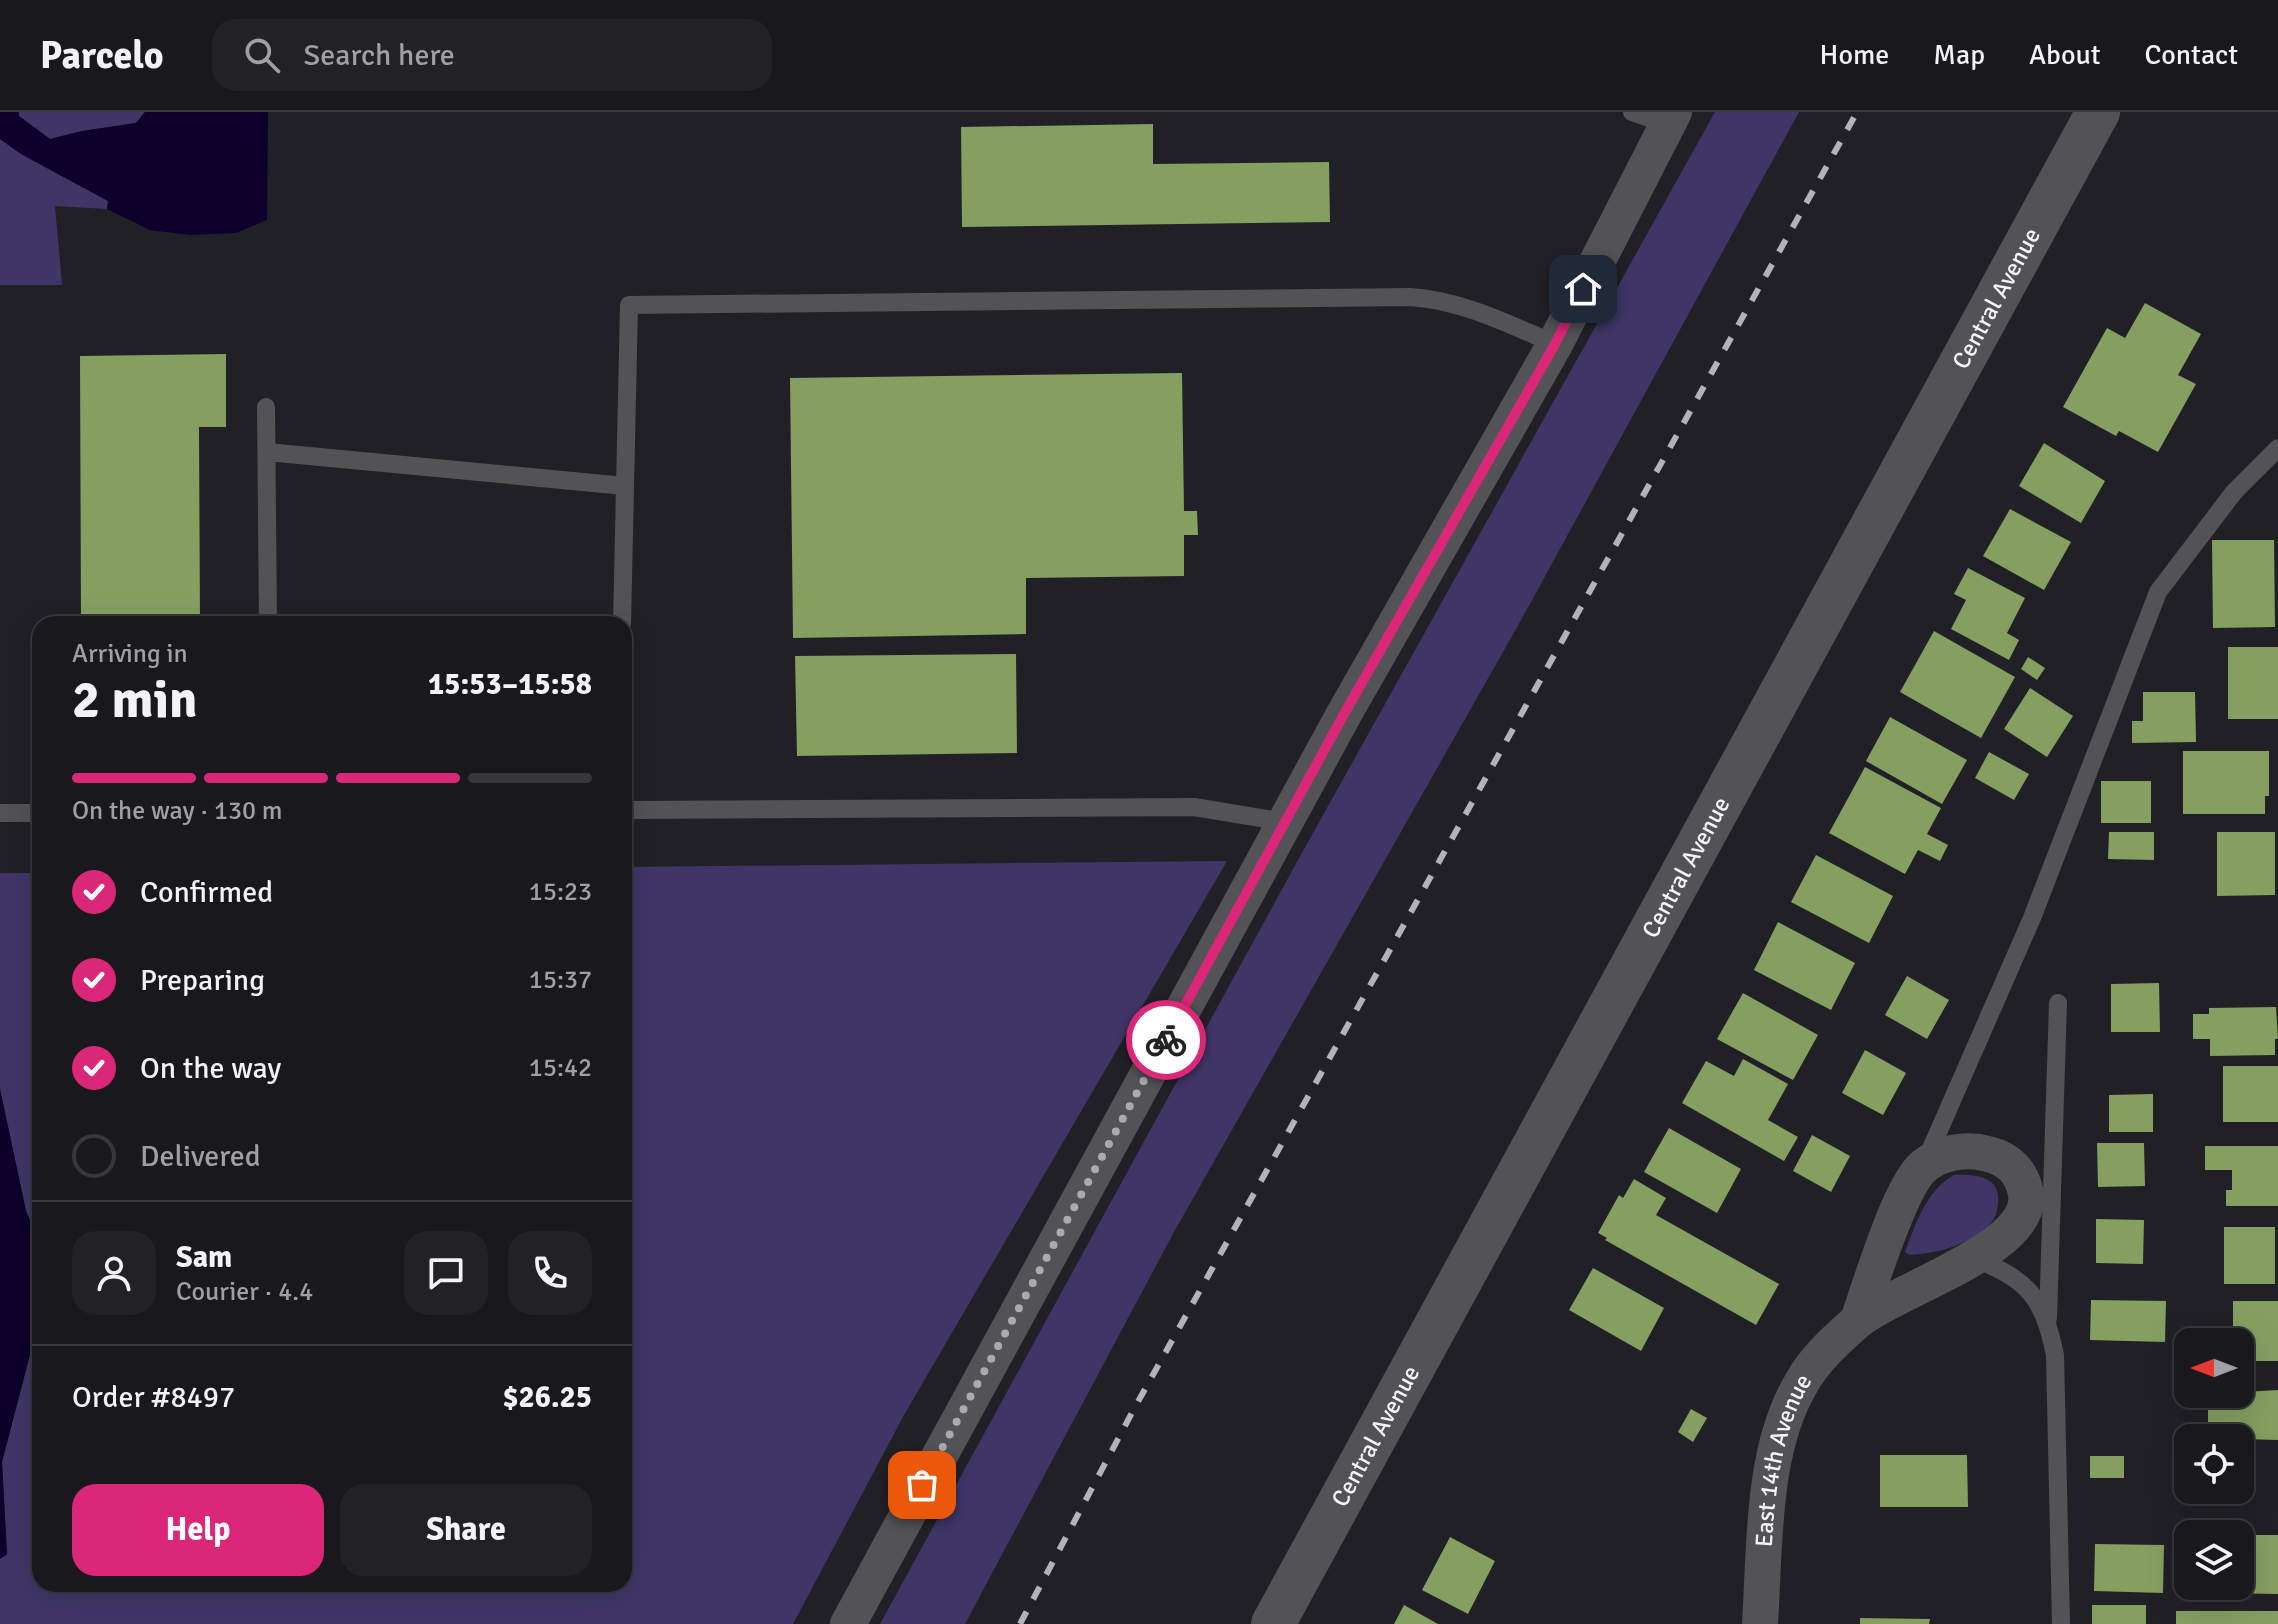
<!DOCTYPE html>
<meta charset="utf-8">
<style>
:root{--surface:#19181c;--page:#222125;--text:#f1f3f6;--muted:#9fa0a3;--line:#37373b;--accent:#db2777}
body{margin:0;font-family:Signika,sans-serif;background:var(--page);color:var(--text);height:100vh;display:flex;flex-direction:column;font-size:30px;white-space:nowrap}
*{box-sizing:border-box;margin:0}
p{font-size:26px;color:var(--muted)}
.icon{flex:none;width:44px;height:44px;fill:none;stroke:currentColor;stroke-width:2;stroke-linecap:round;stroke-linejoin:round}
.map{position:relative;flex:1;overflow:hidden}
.drawer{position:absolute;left:32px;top:504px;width:600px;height:976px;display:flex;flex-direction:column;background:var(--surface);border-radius:24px;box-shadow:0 8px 32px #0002,0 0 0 2px var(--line)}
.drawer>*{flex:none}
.needle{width:52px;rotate:270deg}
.tools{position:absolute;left:2174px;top:1216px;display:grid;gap:16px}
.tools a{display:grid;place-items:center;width:80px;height:80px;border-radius:16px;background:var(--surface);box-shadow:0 8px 32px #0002,0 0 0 2px var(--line);font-size:40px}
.pin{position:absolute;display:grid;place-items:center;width:68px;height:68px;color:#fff;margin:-34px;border-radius:16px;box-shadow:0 4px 12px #0006}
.courier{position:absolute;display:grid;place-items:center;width:80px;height:80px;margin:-40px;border:6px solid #db2777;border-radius:50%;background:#fff;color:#222;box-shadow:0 2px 10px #0007}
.overview em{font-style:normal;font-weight:700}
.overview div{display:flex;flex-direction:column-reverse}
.overview{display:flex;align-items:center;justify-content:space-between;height:136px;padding:0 40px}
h1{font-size:52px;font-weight:700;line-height:60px}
.bar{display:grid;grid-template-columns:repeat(4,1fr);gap:12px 8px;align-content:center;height:96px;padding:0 40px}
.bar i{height:10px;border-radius:6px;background:var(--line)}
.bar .current{background:var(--accent)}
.bar p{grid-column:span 4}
.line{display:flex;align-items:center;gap:20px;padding:0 40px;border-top:2px solid var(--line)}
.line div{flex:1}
.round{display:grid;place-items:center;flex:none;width:84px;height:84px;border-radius:24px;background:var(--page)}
ol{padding:0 40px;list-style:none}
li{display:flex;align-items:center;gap:24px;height:88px}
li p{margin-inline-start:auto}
li .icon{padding:8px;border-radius:50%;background:var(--accent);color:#fff;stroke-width:4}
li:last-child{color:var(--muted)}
li i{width:44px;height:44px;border:4px solid var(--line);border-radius:50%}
.cta{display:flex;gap:16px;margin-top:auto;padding:16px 40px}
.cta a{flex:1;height:92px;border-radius:24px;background:var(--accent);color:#fff;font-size:32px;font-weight:700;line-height:92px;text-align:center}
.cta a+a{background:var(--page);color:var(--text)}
header{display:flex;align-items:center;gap:48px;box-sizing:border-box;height:112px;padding:0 40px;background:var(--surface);border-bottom:2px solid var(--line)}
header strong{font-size:38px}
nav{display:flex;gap:44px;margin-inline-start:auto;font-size:28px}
.search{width:560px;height:72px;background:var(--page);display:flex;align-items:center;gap:20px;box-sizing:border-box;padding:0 28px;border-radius:24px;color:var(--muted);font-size:30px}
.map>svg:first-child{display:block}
.green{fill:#3f3667}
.water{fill:#0d002b}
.building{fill:#849f60}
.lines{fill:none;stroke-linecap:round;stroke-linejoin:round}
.service{stroke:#535356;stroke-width:18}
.minor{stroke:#535356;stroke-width:36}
.tertiary{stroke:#535356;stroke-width:44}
.rail{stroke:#b3b2b7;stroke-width:6;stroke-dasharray:14 14;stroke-linecap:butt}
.done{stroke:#abaaae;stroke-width:8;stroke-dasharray:0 14.4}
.route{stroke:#db2777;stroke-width:10}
.labels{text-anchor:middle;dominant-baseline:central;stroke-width:8;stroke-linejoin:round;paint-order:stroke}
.street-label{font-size:24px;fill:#f5f4f8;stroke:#0a0a0d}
</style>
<header>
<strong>Parcelo</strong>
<div class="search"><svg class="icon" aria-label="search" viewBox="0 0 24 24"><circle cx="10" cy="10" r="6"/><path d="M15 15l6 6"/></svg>Search here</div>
<nav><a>Home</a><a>Map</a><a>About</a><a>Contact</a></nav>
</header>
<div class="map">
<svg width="2278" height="1512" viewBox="0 0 2278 1512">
<rect width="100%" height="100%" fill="#212026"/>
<path class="green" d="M19,0H145L136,11L82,19L50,27L19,4Z
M1715,0H1799L1520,510L1174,1120L965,1512H880L1298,748Z
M0,27L21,42L108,89L107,97L55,94L62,173H0Z
M1227,749L904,1303L793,1512H0V1447L7,1442L2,1350L40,1204V1472H624V755Z
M0,761H40V1132L26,1099L0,977Z
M1954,1063C1975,1062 2001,1064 1998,1091C1997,1102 1994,1110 1985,1117C1963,1135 1936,1141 1909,1143L1905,1140C1916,1111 1926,1079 1954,1063Z"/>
<path class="water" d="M0,0H19V4L50,27L82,19L136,11L145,0H268L267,108L236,121L190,123L150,118L107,97L108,89L21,42L0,27Z
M0,977L26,1099L40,1132V1204L2,1350L7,1442L0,1447Z"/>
<path class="building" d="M1153,12V52L1329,50L1330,110L962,115L961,15Z
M2145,191L2201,222L2178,263L2196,272L2158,340L2119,319L2116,324L2063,295L2107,216L2125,226Z
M226,242V315H199L200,512H81L80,244Z
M1182,261L1184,399H1197L1198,423H1184V464L1026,466V522L793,526L790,266Z
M2044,331L2105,369L2081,411L2019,374Z
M2010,397L2071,430L2044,478L1983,444Z
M2212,428H2274L2275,515L2213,516Z
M1968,456L2025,486L2007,521L2019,528L2009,548L1951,517L1966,488L1954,482Z
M1934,519L2015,565L1981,626L1900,580Z
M2228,535H2278V607H2228Z
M1016,542L1017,641L797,644L795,544Z
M2028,545L2045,556L2037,568L2021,557Z
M2030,576L2073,604L2047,645L2004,617Z
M2143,580H2195L2196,630L2132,631V609H2143Z
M1890,605L1967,648L1942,692L1866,649Z
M2183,639H2269V684H2265V702H2183Z
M1989,640L2029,662L2014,688L1975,666Z
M1865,655L1941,696L1927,722L1948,733L1940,749L1918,738L1905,762L1829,721Z
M2101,669H2151V711H2101Z
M2109,720H2154V748L2108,747Z
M2217,720H2275V783L2217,784Z
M1816,743L1893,784L1869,831L1791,790Z
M1778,810L1855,851L1831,898L1754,858Z
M1907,864L1949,888L1927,927L1885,903Z
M2159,871L2160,920H2111V872Z
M1743,881L1818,923L1793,968L1717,927Z
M2276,895L2278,927H2275V943L2210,944V927H2193V902H2209V896Z
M1865,938L1906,961L1883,1003L1842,981Z
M1743,947L1788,972L1768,1008L1798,1025L1784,1049L1682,991L1706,949L1734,964Z
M2223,954H2278V1010H2223Z
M2153,982V1020H2109V983Z
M1669,1016L1741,1057L1717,1101L1644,1060Z
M1812,1023L1850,1044L1831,1080L1793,1059Z
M2097,1031H2144L2145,1074L2098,1075Z
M2205,1034H2278V1094H2226V1078H2232V1058H2205Z
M1634,1067L1666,1086L1656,1103L1779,1172L1756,1213L1605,1128L1607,1126L1598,1121L1619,1083L1623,1086Z
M2096,1107L2144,1108L2143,1152L2096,1151Z
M2224,1115H2275V1172H2224Z
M1593,1156L1664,1196L1641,1239L1569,1198Z
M2091,1188L2166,1189L2165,1230L2090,1228Z
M2233,1189H2278V1249H2240V1230H2202V1216H2233Z
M2278,1278V1328L2208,1326V1282Z
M1691,1297L1707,1306L1693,1330L1678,1320Z
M1880,1343H1967L1968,1395H1880Z
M2090,1344H2124V1366H2090Z
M2185,1422H2188V1463H2184Z
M2240,1423H2278V1482L2215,1481V1474H2240Z
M1450,1425L1495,1449L1468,1502L1422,1478Z
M2095,1432L2164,1433L2163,1481L2094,1479Z
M1404,1493L1438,1512H1394Z
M2092,1493H2146V1512H2092Z
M2176,1499H2278V1512H2176Z
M1860,1506L1930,1507L1929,1512H1860Z"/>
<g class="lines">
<path class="service" d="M1632,0L1667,12
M266,295L268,512
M267,340L625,374
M622,512L629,193L1410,185C1461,188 1508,212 1555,232
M624,698L1194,695L1285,710
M0,701H40
M1926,1048L2032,806L2158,480L2234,380L2278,336
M1973,1146C2029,1168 2043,1185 2055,1243L2061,1512
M2048,1206L2058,891"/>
<g class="minor">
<path d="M848,1512L1344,602L1555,232L1674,0"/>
<path id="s1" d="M1760,1512C1765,1435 1761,1338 1802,1270C1815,1247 1835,1229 1854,1212C1890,1179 2034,1138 2026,1082C2022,1060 2009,1047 1988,1042C1967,1036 1941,1040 1924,1054C1900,1073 1870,1174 1858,1208"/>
</g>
<path class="tertiary" id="s2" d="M1273,1512L2098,0"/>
<path class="rail" d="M1020,1512L1135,1295L1857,0"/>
</g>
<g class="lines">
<path class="done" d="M922,1373L1166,928"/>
<path class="route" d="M1166,928L1344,602L1555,232L1583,177"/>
</g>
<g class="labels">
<g class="street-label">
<text stroke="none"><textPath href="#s2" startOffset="1510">Central Avenue</textPath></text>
<text stroke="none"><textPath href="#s2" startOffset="862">Central Avenue</textPath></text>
<text stroke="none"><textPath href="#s2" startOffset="214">Central Avenue</textPath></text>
<text stroke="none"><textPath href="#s1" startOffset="166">East 14th Avenue</textPath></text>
</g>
</g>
</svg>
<div class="tools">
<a><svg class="needle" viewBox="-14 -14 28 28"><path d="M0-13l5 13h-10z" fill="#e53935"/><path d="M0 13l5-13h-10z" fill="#9fa0a3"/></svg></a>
<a><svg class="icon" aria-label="locate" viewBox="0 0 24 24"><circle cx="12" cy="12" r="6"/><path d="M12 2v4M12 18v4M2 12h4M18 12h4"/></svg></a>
<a><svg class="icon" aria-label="layers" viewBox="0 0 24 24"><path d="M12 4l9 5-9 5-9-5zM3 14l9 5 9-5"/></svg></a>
</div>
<div class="pin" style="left:922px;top:1373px;background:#ea580c"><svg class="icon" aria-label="bag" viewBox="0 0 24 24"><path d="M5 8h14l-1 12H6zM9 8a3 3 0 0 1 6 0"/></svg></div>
<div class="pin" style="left:1583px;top:177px;background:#1f2937"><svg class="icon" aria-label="home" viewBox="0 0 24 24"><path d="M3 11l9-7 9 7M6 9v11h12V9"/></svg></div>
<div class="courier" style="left:1166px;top:928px"><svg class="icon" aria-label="bike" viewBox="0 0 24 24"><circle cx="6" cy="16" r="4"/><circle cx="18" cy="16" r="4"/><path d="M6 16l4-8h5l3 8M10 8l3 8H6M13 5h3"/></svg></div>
<section class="drawer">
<div class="overview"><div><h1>2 min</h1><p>Arriving in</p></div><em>15:53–15:58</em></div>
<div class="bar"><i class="current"></i><i class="current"></i><i class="current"></i><i></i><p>On the way · 130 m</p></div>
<ol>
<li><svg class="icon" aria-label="check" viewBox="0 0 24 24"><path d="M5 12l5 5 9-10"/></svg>Confirmed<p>15:23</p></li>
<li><svg class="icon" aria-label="check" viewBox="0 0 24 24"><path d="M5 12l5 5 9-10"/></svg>Preparing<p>15:37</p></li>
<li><svg class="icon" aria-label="check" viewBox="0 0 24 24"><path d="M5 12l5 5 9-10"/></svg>On the way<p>15:42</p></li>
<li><i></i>Delivered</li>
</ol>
<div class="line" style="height:144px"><a class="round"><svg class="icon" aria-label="person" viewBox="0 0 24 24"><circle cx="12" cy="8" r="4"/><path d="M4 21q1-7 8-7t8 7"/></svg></a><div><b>Sam</b><p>Courier · 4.4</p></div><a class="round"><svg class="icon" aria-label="chat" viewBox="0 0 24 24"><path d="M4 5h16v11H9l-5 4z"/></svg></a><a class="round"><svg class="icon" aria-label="phone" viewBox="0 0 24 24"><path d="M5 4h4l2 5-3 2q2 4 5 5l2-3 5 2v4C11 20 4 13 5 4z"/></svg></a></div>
<div class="line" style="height:104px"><div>Order #8497</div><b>$26.25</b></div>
<div class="cta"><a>Help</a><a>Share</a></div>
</section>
</div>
